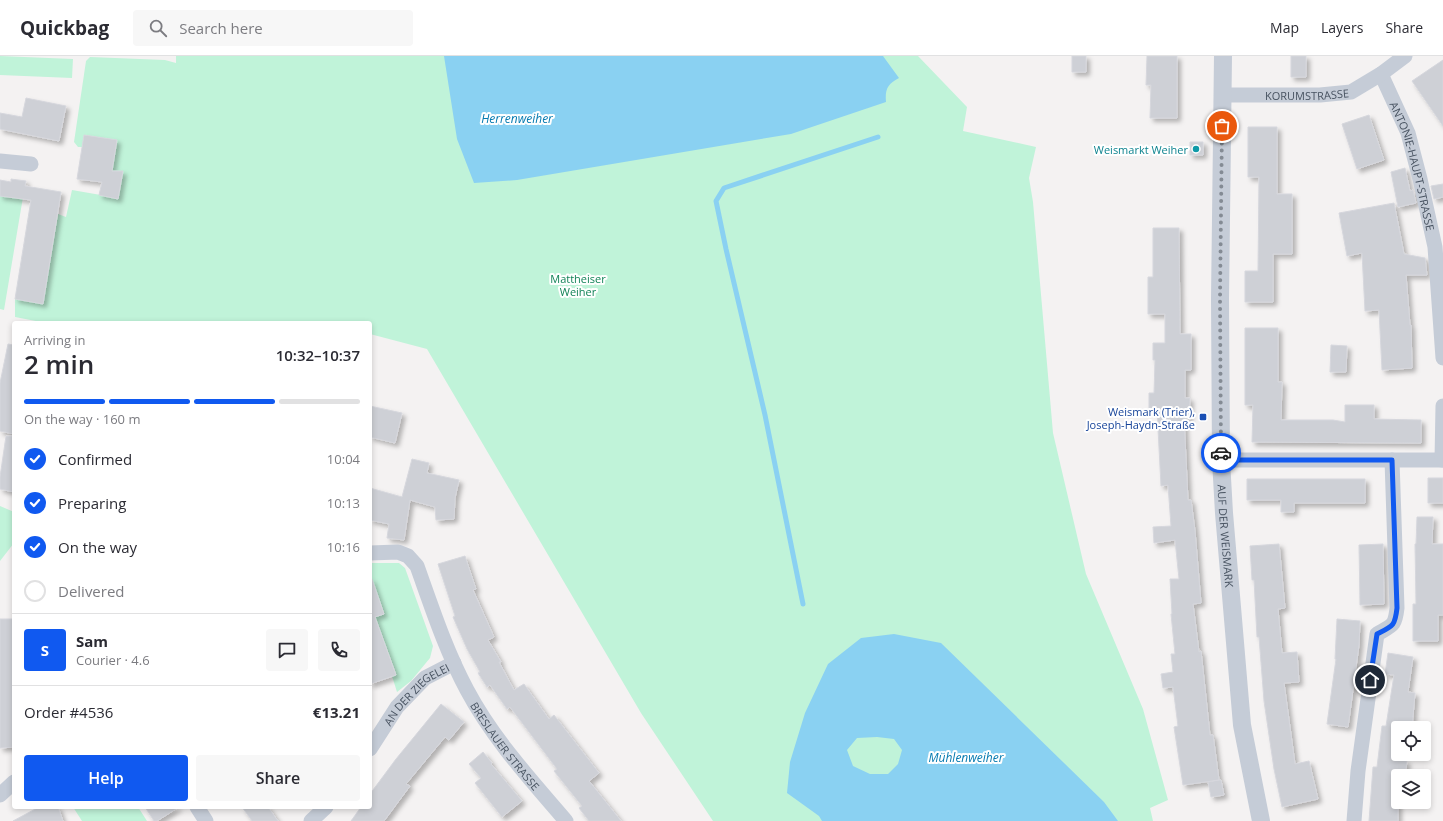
<!DOCTYPE html>
<meta charset="utf-8">
<style>
:root{--surface:#fff;--page:#f7f7f7;--text:#2b2b33;--muted:#7c7c81;--line:#e1e1e2;--accent:#1059f0}
body{margin:0;font-family:"Open Sans",sans-serif;background:var(--page);color:var(--text);height:100vh;display:flex;flex-direction:column;font-size:15px;white-space:nowrap}
*{box-sizing:border-box;margin:0}
p{font-size:13px;color:var(--muted)}
.icon{flex:none;width:22px;height:22px;fill:none;stroke:currentColor;stroke-width:2;stroke-linecap:round;stroke-linejoin:round}
.map{position:relative;flex:1;overflow:hidden}
.details{position:absolute;left:12px;top:265px;width:360px;height:488px;display:flex;flex-direction:column;background:var(--surface);border-radius:4px;box-shadow:0 2px 6px #0003}
.details>*{flex:none}
.buttons{position:absolute;left:1391px;top:665px;display:grid;gap:8px}
.buttons a{display:grid;place-items:center;width:40px;height:40px;border-radius:4px;background:var(--surface);box-shadow:0 2px 6px #0003;font-size:20px}
.pin{position:absolute;display:grid;place-items:center;width:34px;height:34px;color:#fff;margin:-17px;border:2px solid #fff;border-radius:50%;box-shadow:0 1px 4px #0007}
.courier{position:absolute;display:grid;place-items:center;width:40px;height:40px;margin:-20px;border:3px solid #1059f0;border-radius:50%;background:#fff;color:#222;box-shadow:0 1px 5px #0007}
.overview em{font-style:normal;font-weight:600}
.overview div{display:flex;flex-direction:column-reverse}
.overview{display:flex;align-items:center;justify-content:space-between;height:68px;padding:0 12px}
h1{font-size:26px;font-weight:600;line-height:30px}
.bar{display:grid;grid-template-columns:repeat(4,1fr);gap:6px 4px;align-content:center;height:48px;padding:0 12px}
.bar i{height:5px;border-radius:3px;background:var(--line)}
.bar .selected{background:var(--accent)}
.bar p{grid-column:span 4}
.line{display:flex;align-items:center;gap:10px;padding:0 12px;border-top:1px solid var(--line)}
.line div{flex:1}
.round{display:grid;place-items:center;flex:none;width:42px;height:42px;border-radius:4px;background:var(--page)}
ol{padding:0 12px;list-style:none}
li{display:flex;align-items:center;gap:12px;height:44px}
li p{margin-inline-start:auto}
li .icon{padding:4px;border-radius:50%;background:var(--accent);color:#fff;stroke-width:4}
li:last-child{color:var(--muted)}
li i{width:22px;height:22px;border:2px solid var(--line);border-radius:50%}
.cta{display:flex;gap:8px;margin-top:auto;padding:8px 12px}
.cta a{flex:1;height:46px;border-radius:4px;background:var(--accent);color:#fff;font-size:16px;font-weight:600;line-height:46px;text-align:center}
.cta a+a{background:var(--page);color:var(--text)}
header{display:flex;align-items:center;gap:24px;box-sizing:border-box;height:56px;padding:0 20px;background:var(--surface);border-bottom:1px solid var(--line)}
header strong{font-size:19px}
nav{display:flex;gap:22px;margin-inline-start:auto;font-size:14px}
.search{width:280px;height:36px;background:var(--page);display:flex;align-items:center;gap:10px;box-sizing:border-box;padding:0 14px;border-radius:4px;color:var(--muted);font-size:15px}
.map>svg:first-child{display:block}
.green{fill:#c0f3d9}
.water{fill:#8ad1f2;fill-rule:evenodd}
.lines{fill:none;stroke-linecap:round;stroke-linejoin:round}
.stream{stroke:#8ad1f2;stroke-width:5}
.building{fill:#ced0d6;stroke:#d6d7dd;filter:url(#shadow)}
.minor{stroke:#c5ccd7;stroke-width:15}
.tertiary{stroke:#c5ccd7;stroke-width:18}
.done{stroke:#848b94;stroke-width:4;stroke-dasharray:0 7.2}
.route{stroke:#1059f0;stroke-width:5}
.culture-dot{fill:#0f9aa8;stroke:#fff;stroke-width:1.5}
.transit-dot{fill:#1a4fb4;stroke:#fff;stroke-width:1.5}
.labels{text-anchor:middle;dominant-baseline:central;stroke-width:4;stroke-linejoin:round;paint-order:stroke}
.street-label{font-size:11px;fill:#485361;stroke:#fff}
.culture-label{font-size:11px;fill:#0d838f;stroke:#fff;text-anchor:end}
.park-label{font-size:11px;fill:#128357;stroke:#fff}
.transit-label{font-size:11px;fill:#164399;stroke:#fff;text-anchor:end}
.water-label{font-size:12px;font-style:italic;fill:#057ab0;stroke:#fff}
</style>
<header>
<strong>Quickbag</strong>
<div class="search"><svg class="icon" aria-label="search" viewBox="0 0 24 24"><circle cx="10" cy="10" r="6"/><path d="M15 15l6 6"/></svg>Search here</div>
<nav><a>Map</a><a>Layers</a><a>Share</a></nav>
</header>
<div class="map">
<svg width="1443" height="765" viewBox="0 0 1443 765">
<defs>
<filter id="shadow"><feDropShadow dx="3.5" dy="3.5" stdDeviation="2" flood-color="#0004"/></filter>
</defs>
<rect width="100%" height="100%" fill="#f4f2f2"/>
<path class="green" d="M0,0L73,3L72,22L0,19Z
M176,0H918L967,51L963,75L1036,91L1029,122L1033,146L1053,377L1086,518L1143,653L1168,744L1150,752L1153,765H713L641,657L427,293L370,278V267H46L15,261V243L43,247L58,158L66,161L72,134L118,142L123,115H112L117,84L84,79L82,91H78L74,86L86,5L90,1L165,4L176,7Z
M0,140L23,141L4,254L0,253Z
M0,450L14,456V487L0,505Z
M370,507H399L405,512L433,590L430,602L411,625L397,636L392,620L396,618L375,561L384,558L379,543L370,546Z
M73,751H116L119,753L122,751H138L147,765H82Z"/>
<path class="water" d="M444,0H883L899,22C887,28 885,34 886,46L791,78L517,124L474,127L457,83Z
M894,578L941,587L1104,746L1118,765H822L819,760L787,737L790,706L805,657L828,608L861,582ZM877,681L894,683L902,694L898,708L888,718H870L853,710L847,694L857,682Z"/>
<g class="lines">
<path class="stream" d="M803,548L765,359L726,193L716,145L724,132L878,81"/>
</g>
<path class="building" d="M1072,0H1086V16H1072Z
M1147,0H1177V62H1150L1151,29H1146Z
M1291,0H1306V21H1291Z
M1443,4V70L1412,25Z
M26,42L66,50L59,85L0,73V57L22,61Z
M1369,59L1384,104L1357,113L1342,68Z
M1248,71H1277V138H1292V198H1273V246H1245V215H1258L1259,121H1248Z
M84,79L117,84L112,115H123L118,143L99,139L102,126L77,123Z
M1190,86H1203V99H1190Z
M1405,112L1410,135L1413,134L1416,147L1398,151L1391,116Z
M11,123L26,125L25,130L61,136L43,248L15,243L31,144L0,140V124L11,126Z
M1443,128V141L1434,143L1431,130Z
M1394,147L1404,198L1425,202L1427,219H1406L1410,269H1411L1412,312L1382,314L1379,254L1365,255L1362,197L1347,200L1339,157Z
M1153,172H1179L1180,278H1191V314H1185V342H1190L1189,362H1184L1188,444H1191L1195,475L1201,547L1193,548L1199,596L1201,595L1210,679H1213L1219,724H1221L1224,739L1211,741L1208,726L1219,724L1183,729L1174,671L1178,670L1173,631L1163,632L1161,618L1173,616L1171,598H1175L1171,558H1172L1170,523H1179L1175,484L1154,487L1153,471L1171,470L1168,429L1161,430L1157,354H1149V337H1154L1155,304H1153V287H1165V258H1148V221H1153Z
M1245,272H1278V326H1282L1281,364H1333L1345,366V349H1374V363L1421,364V387L1252,386L1253,349H1245Z
M8,288L14,289V378L0,375V327Z
M1331,289L1347,290L1346,316H1330Z
M370,350L402,357L395,387L370,381Z
M6,380H14V436L0,433V421Z
M412,403L429,407L427,417L459,424L455,442L454,463L436,464L435,451L410,444L404,484L387,482L389,468L370,464V432L402,441Z
M1428,422H1443V447H1428Z
M1247,423H1365V447H1294V456H1281V444H1247Z
M1417,461H1433L1432,488H1443V559H1438V585H1413V548H1416L1415,488H1416Z
M1279,488L1285,552L1278,553L1282,597L1297,596L1299,626L1284,627L1295,708L1309,705L1318,743L1282,751L1274,713L1264,645L1259,581H1257L1254,524H1252L1250,490Z
M1383,488L1384,548L1360,549L1359,489Z
M465,500L476,533L473,534L494,581L488,584L501,606H499L514,634L524,628L549,663L554,659L599,717L589,725L621,765H589L579,752L582,750L554,715L557,713L510,651L507,653L490,629L487,631L478,617L480,616L467,593L453,561L455,560L438,508Z
M370,523H372L384,558L375,561L396,619L370,628Z
M0,563H14V691L0,692Z
M1337,563L1360,565L1359,589L1348,671L1327,668L1336,603H1335Z
M1388,597L1413,601L1408,636L1415,637L1412,672H1395L1398,673V704L1407,705L1405,720H1398V765H1369L1373,711H1377L1382,670H1386L1394,619L1385,618Z
M441,648L464,666L449,684L445,681L406,728L410,730L384,765H351L361,751H370V738L396,703Z
M483,696L492,707L491,708L522,745L502,761L475,727L481,722L469,708Z
M39,751H58L63,765H13Z
M145,751H179L157,765H154Z
M242,751H268L278,765H252Z"/>
<g class="lines">
<g class="minor">
<path id="s1" d="M1381,18L1408,77L1420,123L1435,191L1443,302"/>
<path id="s2" d="M1222,39H1320L1351,36L1381,18L1405,0"/>
<path d="M0,105L31,108"/>
<path d="M1221,404H1443"/>
<path d="M1442,404L1443,350"/>
<path id="s3" d="M370,497L398,496L408,500L417,510C432,552 446,595 467,634C493,683 531,724 566,765"/>
<path id="s4" d="M370,693L397,651L425,622L454,607"/>
<path d="M0,739L14,726"/>
<path d="M197,751L206,765"/>
<path d="M311,765L326,751"/>
<path d="M1354,765L1358,715L1377,578C1393,569 1395,570 1397,552L1392,404"/>
</g>
<path class="tertiary" id="s5" d="M1223,0L1220,243L1221,404L1224,457L1242,669L1261,765"/>
</g>
<g class="lines">
<path class="done" d="M1221,397L1220,243L1222,70"/>
<path class="route" d="M1221,397V404H1392L1397,552C1395,570 1393,570 1377,578L1370,624"/>
</g>
<circle class="culture-dot" cx="1196" cy="93" r="4"/>
<rect class="transit-dot" x="1199" y="357" width="8" height="8" rx="2"/>
<g class="labels">
<g class="street-label">
<text stroke="none"><textPath href="#s2" startOffset="85">KORUMSTRASSE</textPath></text>
<text stroke="none"><textPath href="#s1" startOffset="98">ANTONIE-HAUPT-STRASSE</textPath></text>
<text stroke="none"><textPath href="#s5" startOffset="480">AUF DER WEISMARK</textPath></text>
<text stroke="none"><textPath href="#s4" startOffset="73">AN DER ZIEGELEI</textPath></text>
<text stroke="none"><textPath href="#s3" startOffset="254">BRESLAUER STRASSE</textPath></text>
</g>
<g class="culture-label">
<text x="1188" y="93">Weismarkt Weiher</text>
</g>
<g class="park-label">
<text x="578" y="222">Mattheiser<tspan x="578" dy="13">Weiher</tspan></text>
</g>
<g class="transit-label">
<text x="1195" y="355">Weismark (Trier),<tspan x="1195" dy="13">Joseph-Haydn-Straße</tspan></text>
</g>
<g class="water-label">
<text x="517" y="62">Herrenweiher</text>
<text x="966" y="701">Mühlenweiher</text>
</g>
</g>
</svg>
<div class="buttons">
<a><svg class="icon" aria-label="locate" viewBox="0 0 24 24"><circle cx="12" cy="12" r="6"/><path d="M12 2v4M12 18v4M2 12h4M18 12h4"/></svg></a>
<a><svg class="icon" aria-label="layers" viewBox="0 0 24 24"><path d="M12 4l9 5-9 5-9-5zM3 14l9 5 9-5"/></svg></a>
</div>
<div class="pin" style="left:1222px;top:70px;background:#ea580c"><svg class="icon" aria-label="bag" viewBox="0 0 24 24"><path d="M5 8h14l-1 12H6zM9 8a3 3 0 0 1 6 0"/></svg></div>
<div class="pin" style="left:1370px;top:624px;background:#1f2937"><svg class="icon" aria-label="home" viewBox="0 0 24 24"><path d="M3 11l9-7 9 7M6 9v11h12V9"/></svg></div>
<div class="courier" style="left:1221px;top:397px"><svg class="icon" aria-label="car" viewBox="0 0 24 24"><path d="M5 17H2v-5l4-1 3-4h7l3 4 3 1v5h-3M9 17h6M6 11h13"/><circle cx="7" cy="17" r="2"/><circle cx="17" cy="17" r="2"/></svg></div>
<section class="details">
<div class="overview"><div><h1>2 min</h1><p>Arriving in</p></div><em>10:32–10:37</em></div>
<div class="bar"><i class="selected"></i><i class="selected"></i><i class="selected"></i><i></i><p>On the way · 160 m</p></div>
<ol>
<li><svg class="icon" aria-label="check" viewBox="0 0 24 24"><path d="M5 12l5 5 9-10"/></svg>Confirmed<p>10:04</p></li>
<li><svg class="icon" aria-label="check" viewBox="0 0 24 24"><path d="M5 12l5 5 9-10"/></svg>Preparing<p>10:13</p></li>
<li><svg class="icon" aria-label="check" viewBox="0 0 24 24"><path d="M5 12l5 5 9-10"/></svg>On the way<p>10:16</p></li>
<li><i></i>Delivered</li>
</ol>
<div class="line" style="height:72px"><b class="round" style="background:var(--accent);color:#fff">S</b><div><b>Sam</b><p>Courier · 4.6</p></div><a class="round"><svg class="icon" aria-label="chat" viewBox="0 0 24 24"><path d="M4 5h16v11H9l-5 4z"/></svg></a><a class="round"><svg class="icon" aria-label="phone" viewBox="0 0 24 24"><path d="M5 4h4l2 5-3 2q2 4 5 5l2-3 5 2v4C11 20 4 13 5 4z"/></svg></a></div>
<div class="line" style="height:52px"><div>Order #4536</div><b>€13.21</b></div>
<div class="cta"><a>Help</a><a>Share</a></div>
</section>
</div>
